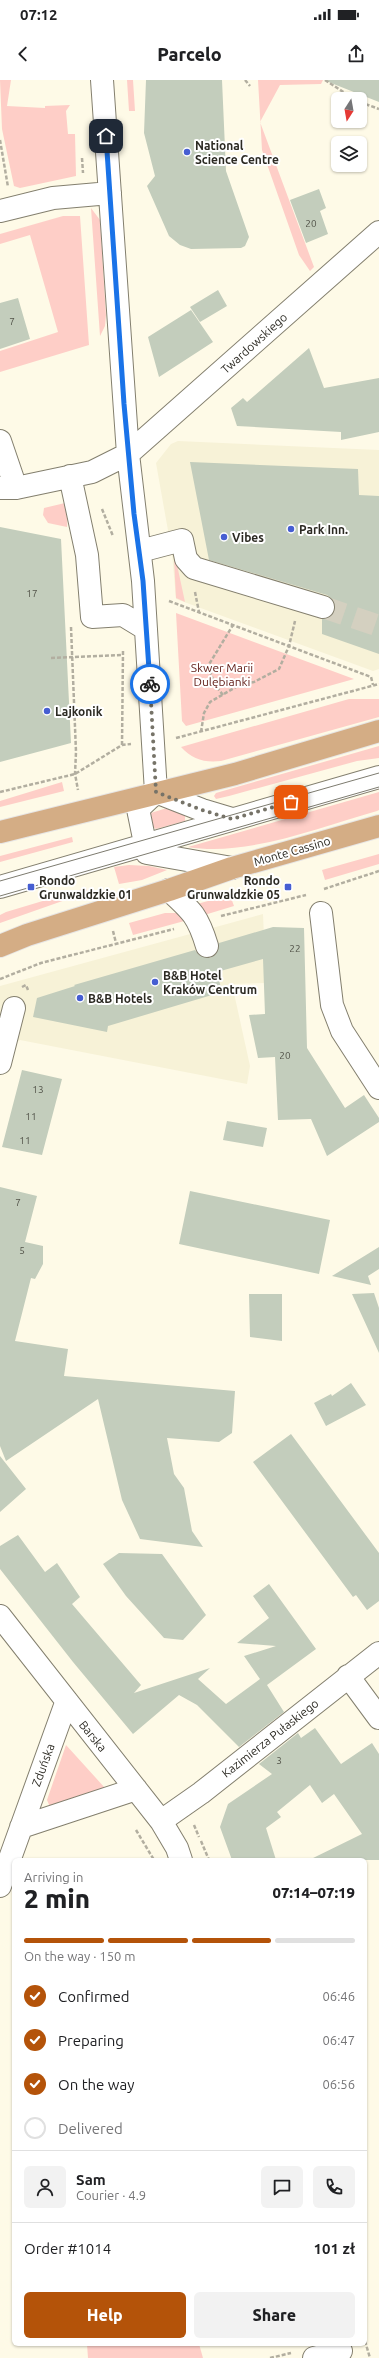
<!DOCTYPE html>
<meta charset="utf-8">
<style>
:root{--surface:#fff;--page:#f2f2f2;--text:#202124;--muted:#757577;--line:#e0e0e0;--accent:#b45309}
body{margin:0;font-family:Ubuntu,sans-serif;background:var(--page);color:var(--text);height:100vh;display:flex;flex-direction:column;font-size:15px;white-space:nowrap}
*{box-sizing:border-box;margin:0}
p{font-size:13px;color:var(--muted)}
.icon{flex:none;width:22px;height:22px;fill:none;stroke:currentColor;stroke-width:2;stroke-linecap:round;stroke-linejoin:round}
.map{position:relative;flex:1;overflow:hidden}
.panel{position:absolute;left:12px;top:1778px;width:355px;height:488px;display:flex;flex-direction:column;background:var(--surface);border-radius:6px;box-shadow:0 1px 3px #0004}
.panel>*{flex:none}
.needle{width:26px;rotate:191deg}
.fabs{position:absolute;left:331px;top:12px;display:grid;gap:8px}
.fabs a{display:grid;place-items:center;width:36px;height:36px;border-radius:6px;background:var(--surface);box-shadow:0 1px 3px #0004;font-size:20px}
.pin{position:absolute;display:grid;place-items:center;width:34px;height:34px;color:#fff;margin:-17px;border-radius:8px;box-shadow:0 2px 6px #0006}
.courier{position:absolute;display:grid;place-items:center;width:40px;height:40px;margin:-20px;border:3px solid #1a73e8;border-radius:50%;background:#fff;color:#222;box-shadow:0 1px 5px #0007}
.overview em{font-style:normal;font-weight:800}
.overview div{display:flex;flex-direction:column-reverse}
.overview{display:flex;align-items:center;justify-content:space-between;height:68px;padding:0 12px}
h1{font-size:26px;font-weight:800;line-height:30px}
.bar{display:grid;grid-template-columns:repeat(4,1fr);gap:6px 4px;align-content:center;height:48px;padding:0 12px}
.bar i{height:5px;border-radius:3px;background:var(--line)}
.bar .active{background:var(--accent)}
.bar p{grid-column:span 4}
.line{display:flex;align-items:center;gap:10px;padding:0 12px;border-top:1px solid var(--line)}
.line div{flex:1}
.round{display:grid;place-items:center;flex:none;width:42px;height:42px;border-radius:6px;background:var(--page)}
ol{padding:0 12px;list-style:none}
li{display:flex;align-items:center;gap:12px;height:44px}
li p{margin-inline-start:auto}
li .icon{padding:4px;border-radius:50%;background:var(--accent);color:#fff;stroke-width:4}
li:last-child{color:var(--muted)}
li i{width:22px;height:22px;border:2px solid var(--line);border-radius:50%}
.action{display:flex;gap:8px;margin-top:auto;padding:8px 12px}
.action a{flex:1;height:46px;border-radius:6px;background:var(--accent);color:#fff;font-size:16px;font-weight:800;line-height:46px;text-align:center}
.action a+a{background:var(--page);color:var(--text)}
.status{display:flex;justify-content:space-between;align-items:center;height:28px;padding:0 20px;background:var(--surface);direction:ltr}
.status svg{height:11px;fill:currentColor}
header{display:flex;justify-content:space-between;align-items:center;height:52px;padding:0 12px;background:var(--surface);font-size:18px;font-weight:800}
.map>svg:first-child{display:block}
.built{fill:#f7f2d7}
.green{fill:#fecec7}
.building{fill:#c3cdbc}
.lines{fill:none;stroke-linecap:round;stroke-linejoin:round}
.minor-tunnel{stroke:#d4d0c0;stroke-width:22;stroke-dasharray:22 11;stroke-linecap:butt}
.minor-casing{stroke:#837f6e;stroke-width:24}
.major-casing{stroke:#e6e5e5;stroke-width:24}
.path{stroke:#b2aea0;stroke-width:2.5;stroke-dasharray:4 2;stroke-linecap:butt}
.minor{stroke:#fff;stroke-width:22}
.major{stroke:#d4ad85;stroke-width:22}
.tram{stroke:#7d7b6f;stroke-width:1}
.done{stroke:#767368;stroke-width:4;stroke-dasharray:0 7.2}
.route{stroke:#1a73e8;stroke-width:5}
.poi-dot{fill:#465ed2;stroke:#fff;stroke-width:1.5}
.labels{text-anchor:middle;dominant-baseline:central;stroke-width:4;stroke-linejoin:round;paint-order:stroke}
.number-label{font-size:10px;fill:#525349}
.poi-label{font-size:12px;font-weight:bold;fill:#2c2a23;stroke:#fff;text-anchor:start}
.street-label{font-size:12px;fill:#2c2a23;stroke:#fff}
.park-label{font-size:12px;fill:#63211b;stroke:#fff}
</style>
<div class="status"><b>07:12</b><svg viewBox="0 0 49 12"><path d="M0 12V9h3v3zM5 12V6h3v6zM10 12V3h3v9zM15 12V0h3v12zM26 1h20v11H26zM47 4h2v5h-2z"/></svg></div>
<header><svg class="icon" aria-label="back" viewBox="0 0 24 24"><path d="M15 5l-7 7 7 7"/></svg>Parcelo<svg class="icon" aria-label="share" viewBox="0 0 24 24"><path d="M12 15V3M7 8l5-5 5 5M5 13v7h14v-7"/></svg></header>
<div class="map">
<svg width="379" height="2278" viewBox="0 0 379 2278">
<rect width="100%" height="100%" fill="#fefae7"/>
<path class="built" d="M178,361L379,370V589L373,591L176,519L172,473L156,383L171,364Z
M263,834L266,903L232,904L250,986L247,1004L20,960L0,974V906Z"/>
<path class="green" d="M0,0H11L7,26L45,28V26L70,25L66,31L68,54H75L76,96L20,108L14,106L2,49Z
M127,0H133L135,31H129Z
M258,0H323L321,4L280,5L260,42L314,187L310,191L299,175L262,70Z
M91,128L100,140L106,235L105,246L100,256Z
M63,136H80L89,265L0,292V271L58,252L30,155L0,164V154Z
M65,423L68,431L67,447L48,443L43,435L44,428Z
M174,479L176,480L185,522L176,518Z
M176,533L354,599L186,646L182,641Z
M349,619H379V637L221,681C204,683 192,679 181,667Z
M379,666V678L357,681L229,716L216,719L214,716L216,713Z
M62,702L64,711L0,727V721Z
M379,712V730L377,731C319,747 248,777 188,767Z
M170,727L185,735V741L156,749L153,747L151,733Z
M72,757L73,762L0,782V776Z
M379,774V784L325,800L322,790Z
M129,785L149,786L167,790L142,800L119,804L114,787Z
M86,808L88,812L0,843V835L6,832Z
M230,815L234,826L201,836L197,824Z
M165,833H176L188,840L133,855L129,843Z
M66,1665L105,1708L50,1727L47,1720Z
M87,2264H199L203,2278H88Z"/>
<path class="building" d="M146,0H222L226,91L249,157L245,166L241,168L191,169L180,165L169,156L147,106L155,96L144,53Z
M327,0H379V22L326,1Z
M319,109L326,128L320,131L328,154L306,163L290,120Z
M218,210L227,226L200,242L190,227Z
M18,218L30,259L0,269V223Z
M191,230L213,262L159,297L148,257Z
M309,268L324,308L379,298V352L341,360V352L237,346L231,328L243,318L247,322Z
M190,382L358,389L359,415L379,416V574L322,554V539L331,536L335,530L332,519L327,515L209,480Z
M0,447L61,459L71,663L0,682Z
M273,847L304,848L307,968L345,1028L364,1015L379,1038V1042L327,1076L311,1039L278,1040L275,977L258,978L249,935L265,934L263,879L217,892L222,912L108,946L107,952L33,937L37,918L75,906L74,905L195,870L199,875L210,878L216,874L219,863Z
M22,990L62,999L42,1075L2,1067Z
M227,1041L267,1048L263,1067L223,1060Z
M0,1107L37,1116L25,1162L43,1166V1184L35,1199L31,1198L15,1261L68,1269L64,1296L235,1311L232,1353L219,1362L167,1358L174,1394L184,1408L192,1451L203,1467L140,1459L122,1420L98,1319L6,1381L0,1366Z
M190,1111L330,1140L319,1194L179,1164Z
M379,1167V1189L368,1196L371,1205L332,1196Z
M374,1213L379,1228V1273L352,1214Z
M249,1214H282V1261L250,1257Z
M351,1303L366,1325L326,1346L314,1323L331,1314L332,1316Z
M291,1354L379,1473V1521L367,1530L356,1515L353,1517L253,1382Z
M0,1376L26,1409L0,1432Z
M18,1455L45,1492L57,1483L80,1517L72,1524L141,1605L134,1613L210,1588L198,1599L226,1624L260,1599L244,1576L276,1566L237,1563L269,1538L253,1516L269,1504L316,1569L267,1605L284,1632L239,1667L197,1625L179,1615L133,1654L73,1582L0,1489V1466Z
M119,1473L162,1474L206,1535L183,1560L164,1558L126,1516L103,1484Z
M315,1648L341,1684L372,1663L379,1674V1780H309L362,1754L334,1714L322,1723L310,1705L277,1732L281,1737L266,1748L276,1780H232L220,1747L228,1724L272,1694L259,1684L298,1653L301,1658Z"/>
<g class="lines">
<path class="minor-tunnel" d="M323,527L379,546"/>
<g class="minor-casing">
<path id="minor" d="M102,0L128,374L143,501L156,712
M0,131L53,118L110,113
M0,361L16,408
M70,396L87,475L92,537L123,535L146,549
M0,408H16L92,392L128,374L379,152
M140,471L182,460L186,479L194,488L323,527
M156,712L138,729L147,773L232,788
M156,712L202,730L232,739
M0,807L379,697
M169,810C192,831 198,836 207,866
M321,833L332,925L342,951L379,1008
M0,983L14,928
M0,1536L161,1741L177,1768L181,1780
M348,1596L379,1638
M161,1741L201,1713L379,1573
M21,1747L136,1709
M0,1806L66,1623
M314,2278L341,2271"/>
</g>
<g class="major-casing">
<path id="major" d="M0,752L235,694L379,651
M0,866L27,855L169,810L232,788L379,746"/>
</g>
<path class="path" d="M245,0L250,6
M325,0L354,19
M360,22L379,29
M0,60L8,107
M82,78L83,93
M102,429L113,456
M195,512L199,532
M169,521L371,597L373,605
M71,547L76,672L75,694L78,710
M51,578L122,575
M223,615L215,605L208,586L233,545
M201,652L204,633L210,622L241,604L254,602L279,589L289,566L295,541
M176,658L379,604
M122,665L123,571
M0,712L75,694L122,665L131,664
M324,809L379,791
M221,836L306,815
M113,851L116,863
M0,899L41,883L174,849
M22,907L26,905L28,910
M194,1745L199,1757
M136,1750L154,1780
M201,1761L209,1780
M365,2261L370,2278
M270,2278L291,2273"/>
<use href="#minor" class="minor"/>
<use href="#major" class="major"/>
<path class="tram" d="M0,801L379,693
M0,816L379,707"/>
</g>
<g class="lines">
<path class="done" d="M150,604L156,712L202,730L232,739L291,722"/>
<path class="route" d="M106,56L124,324L134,434L143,501L150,604"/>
</g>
<g class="poi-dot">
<circle cx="187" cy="72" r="4"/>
<circle cx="291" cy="449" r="4"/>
<circle cx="224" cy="457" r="4"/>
<circle cx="47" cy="631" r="4"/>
<rect x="27" y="803" width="8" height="8" rx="2"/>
<rect x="284" y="803" width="8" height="8" rx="2"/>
<circle cx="155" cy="902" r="4"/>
<circle cx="80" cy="918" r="4"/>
</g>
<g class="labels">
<g class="number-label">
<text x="311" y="143">20</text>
<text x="12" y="241">7</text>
<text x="32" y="513">17</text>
<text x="295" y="868">22</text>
<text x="285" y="975">20</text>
<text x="38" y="1009">13</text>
<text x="31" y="1036">11</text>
<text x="25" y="1060">11</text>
<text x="18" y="1122">7</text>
<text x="22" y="1170">5</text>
<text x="279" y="1680">3</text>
</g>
<g class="poi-label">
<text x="195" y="65">National<tspan x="195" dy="14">Science Centre</tspan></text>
<text x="299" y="449">Park Inn.</text>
<text x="232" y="457">Vibes</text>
<text x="55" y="631">Lajkonik</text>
<text x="39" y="800">Rondo<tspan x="39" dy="14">Grunwaldzkie 01</tspan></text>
<text x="280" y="800" text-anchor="end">Rondo<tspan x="280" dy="14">Grunwaldzkie 05</tspan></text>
<text x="163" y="895">B&amp;B Hotel<tspan x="163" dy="14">Kraków Centrum</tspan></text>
<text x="88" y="918">B&amp;B Hotels</text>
</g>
<g class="street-label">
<text transform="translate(254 263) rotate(-42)">Twardowskiego</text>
<text transform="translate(292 771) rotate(-16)">Monte Cassino</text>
<text transform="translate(93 1656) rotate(51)">Barska</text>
<text transform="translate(270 1658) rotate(-38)">Kazimierza Pułaskiego</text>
<text transform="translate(43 1685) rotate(-70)">Zduńska</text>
</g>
<g class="park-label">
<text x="222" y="587">Skwer Marii<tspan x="222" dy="14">Dulębianki</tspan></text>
</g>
</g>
</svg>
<div class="fabs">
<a><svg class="needle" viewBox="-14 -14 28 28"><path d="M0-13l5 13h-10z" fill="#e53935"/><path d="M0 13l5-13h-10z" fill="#757577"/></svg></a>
<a><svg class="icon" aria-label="layers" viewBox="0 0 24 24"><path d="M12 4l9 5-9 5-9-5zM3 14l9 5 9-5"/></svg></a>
</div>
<div class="pin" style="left:291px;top:722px;background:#ea580c"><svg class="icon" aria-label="bag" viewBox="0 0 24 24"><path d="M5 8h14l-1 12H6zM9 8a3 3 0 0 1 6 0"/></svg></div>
<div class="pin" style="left:106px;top:56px;background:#1f2937"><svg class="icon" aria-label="home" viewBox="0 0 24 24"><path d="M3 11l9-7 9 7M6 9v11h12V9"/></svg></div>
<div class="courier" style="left:150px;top:604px"><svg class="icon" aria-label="bike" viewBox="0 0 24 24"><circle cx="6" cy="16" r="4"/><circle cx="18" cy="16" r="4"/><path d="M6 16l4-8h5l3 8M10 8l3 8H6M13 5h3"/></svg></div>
<section class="panel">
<div class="overview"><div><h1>2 min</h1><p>Arriving in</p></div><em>07:14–07:19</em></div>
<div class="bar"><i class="active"></i><i class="active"></i><i class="active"></i><i></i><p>On the way · 150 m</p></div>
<ol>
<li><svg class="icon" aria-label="check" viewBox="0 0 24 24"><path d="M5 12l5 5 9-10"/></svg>Confirmed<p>06:46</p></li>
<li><svg class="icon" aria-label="check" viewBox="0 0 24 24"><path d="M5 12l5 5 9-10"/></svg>Preparing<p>06:47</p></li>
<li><svg class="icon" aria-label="check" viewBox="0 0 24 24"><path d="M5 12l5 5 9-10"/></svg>On the way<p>06:56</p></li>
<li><i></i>Delivered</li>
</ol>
<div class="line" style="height:72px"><a class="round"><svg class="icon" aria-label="person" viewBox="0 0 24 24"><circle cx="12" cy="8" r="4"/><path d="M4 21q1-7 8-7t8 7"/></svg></a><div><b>Sam</b><p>Courier · 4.9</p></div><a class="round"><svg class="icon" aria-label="chat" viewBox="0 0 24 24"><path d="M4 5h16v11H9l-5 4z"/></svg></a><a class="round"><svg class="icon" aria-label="phone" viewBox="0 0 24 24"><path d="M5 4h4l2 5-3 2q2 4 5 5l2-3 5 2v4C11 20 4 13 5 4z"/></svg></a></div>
<div class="line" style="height:52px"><div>Order #1014</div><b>101 zł</b></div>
<div class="action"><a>Help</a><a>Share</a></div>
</section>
</div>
